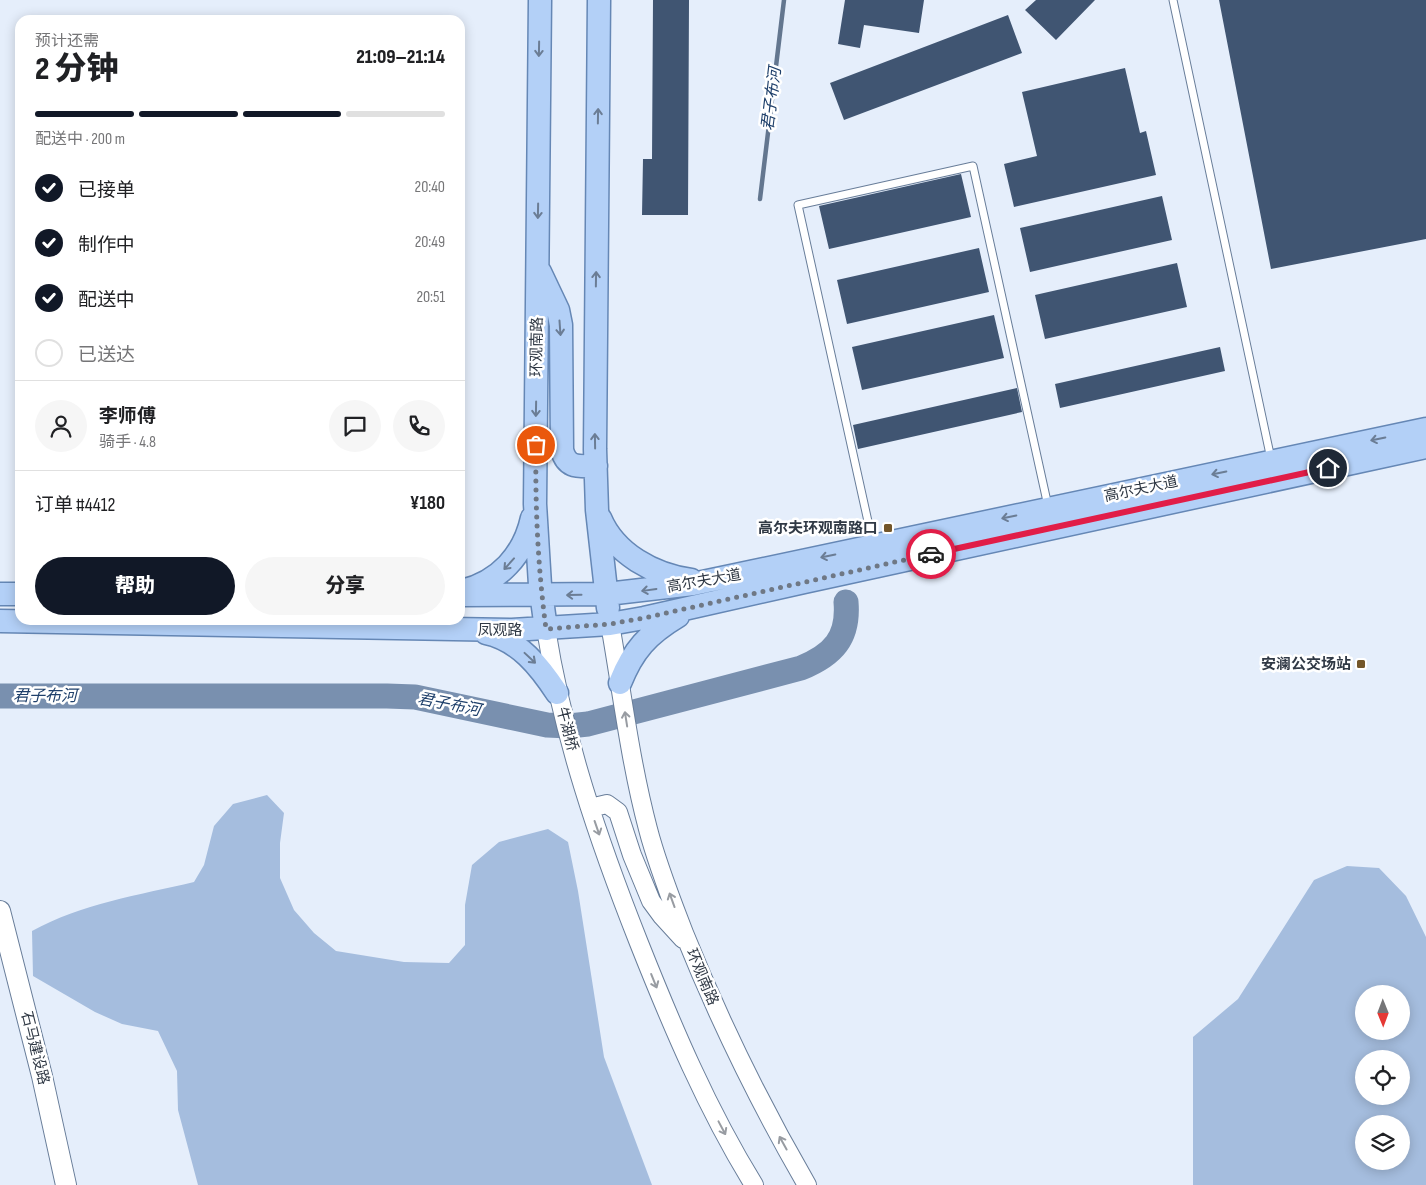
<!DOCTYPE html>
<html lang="zh">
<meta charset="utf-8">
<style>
:root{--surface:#fff;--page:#f6f6f6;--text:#202124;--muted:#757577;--line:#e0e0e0;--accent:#111827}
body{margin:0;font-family:"Sofia Sans Condensed","Noto Sans SC",sans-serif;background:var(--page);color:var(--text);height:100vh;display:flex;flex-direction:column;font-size:19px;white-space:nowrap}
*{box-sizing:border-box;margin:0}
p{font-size:16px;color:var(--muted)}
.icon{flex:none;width:28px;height:28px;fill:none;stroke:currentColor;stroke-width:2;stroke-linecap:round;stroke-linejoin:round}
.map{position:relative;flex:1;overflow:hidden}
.panel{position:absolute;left:15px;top:15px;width:450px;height:610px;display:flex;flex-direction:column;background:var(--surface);border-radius:15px;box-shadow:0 2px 12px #0003}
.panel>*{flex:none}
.needle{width:32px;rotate:179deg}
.controls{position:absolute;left:1355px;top:985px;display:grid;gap:10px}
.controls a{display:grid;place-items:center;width:55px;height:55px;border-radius:50%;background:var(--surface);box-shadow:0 2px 12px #0003;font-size:25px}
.pin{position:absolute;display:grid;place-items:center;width:42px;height:42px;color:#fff;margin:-21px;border:2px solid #fff;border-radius:50%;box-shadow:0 1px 5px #0007}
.courier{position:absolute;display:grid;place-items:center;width:50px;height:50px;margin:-25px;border:4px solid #e11d48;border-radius:50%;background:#fff;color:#222;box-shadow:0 1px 6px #0007}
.overview em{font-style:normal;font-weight:800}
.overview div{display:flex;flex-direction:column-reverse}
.overview{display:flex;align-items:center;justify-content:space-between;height:85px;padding:0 20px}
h1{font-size:32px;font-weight:800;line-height:38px}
.bar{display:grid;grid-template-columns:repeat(4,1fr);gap:8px 5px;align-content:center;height:60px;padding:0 20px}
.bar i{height:6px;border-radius:4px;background:var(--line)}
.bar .current{background:var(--accent)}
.bar p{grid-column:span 4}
.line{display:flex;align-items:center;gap:12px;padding:0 20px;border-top:1px solid var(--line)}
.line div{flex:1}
.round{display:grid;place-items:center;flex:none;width:52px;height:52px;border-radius:26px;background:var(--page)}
ol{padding:0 20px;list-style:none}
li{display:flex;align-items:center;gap:15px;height:55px}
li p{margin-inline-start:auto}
li .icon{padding:5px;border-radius:50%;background:var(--accent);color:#fff;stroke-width:4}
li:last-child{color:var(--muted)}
li i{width:28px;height:28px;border:2px solid var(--line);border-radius:50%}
.primary-button{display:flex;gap:10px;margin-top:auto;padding:10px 20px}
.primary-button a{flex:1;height:58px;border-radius:30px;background:var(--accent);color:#fff;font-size:20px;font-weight:800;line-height:58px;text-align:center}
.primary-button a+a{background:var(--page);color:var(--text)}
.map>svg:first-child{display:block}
.forest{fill:#a5bdde;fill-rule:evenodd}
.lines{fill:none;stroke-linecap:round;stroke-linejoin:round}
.stream{stroke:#63768f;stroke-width:4.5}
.river{stroke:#7990af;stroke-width:25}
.building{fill:#405572}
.service-casing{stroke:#687d99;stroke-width:9}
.tertiary-casing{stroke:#687d99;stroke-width:20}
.secondary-casing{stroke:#687d99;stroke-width:22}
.primary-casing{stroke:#6587b5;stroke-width:25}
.service{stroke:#fff;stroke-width:7}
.tertiary{stroke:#fff;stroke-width:18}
.secondary{stroke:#fff;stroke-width:20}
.primary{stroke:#b3d0f7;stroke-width:22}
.oneway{stroke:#6b7d95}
.oneway2{stroke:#989ca2}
.done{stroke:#6f7885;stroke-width:5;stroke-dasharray:0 9}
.route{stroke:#e11d48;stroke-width:6}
.poi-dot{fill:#73562a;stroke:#fff;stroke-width:2}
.labels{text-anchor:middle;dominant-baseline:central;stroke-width:5;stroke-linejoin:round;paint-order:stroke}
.street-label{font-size:15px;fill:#303945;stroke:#fff}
.poi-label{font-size:15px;font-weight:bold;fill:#303945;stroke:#fff;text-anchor:end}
.water-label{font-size:16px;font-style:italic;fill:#1f406b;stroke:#fff}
</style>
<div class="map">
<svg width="1426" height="1185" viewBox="0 0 1426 1185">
<rect width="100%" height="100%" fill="#e5eefb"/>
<path class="forest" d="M267,795L284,813L280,843V878L294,910L314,933L336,951L404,962L449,963L465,945V905L472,865L499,842L548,829L568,842L578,891L604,1057L652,1185H198L178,1110L177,1071L158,1031L122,1024L95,1012L33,976L32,931C81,904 139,895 194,882L204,865L214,826L233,804Z
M1347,866L1379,868L1406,896L1426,937V1185H1193V1037L1238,999L1314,880ZM1364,994H1401V1031H1364ZM1364,1059H1401V1096H1364ZM1364,1124H1401V1161H1364Z"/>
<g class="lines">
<path class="stream" d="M760,199L784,0"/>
<path class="river" d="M0,696H387L415,697L547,725L569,726L588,724L801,668C833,655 849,638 846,602"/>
</g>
<path class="building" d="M653,0H689L688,215H642L643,159H652Z
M845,0H924L919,33L864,25L860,48L838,44Z
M1036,0H1095L1056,40L1025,10Z
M1219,0H1426V239L1271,269Z
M1008,15L1022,53L844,120L830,83Z
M1125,68L1140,133L1146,131L1156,175L1014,207L1004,164L1037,156L1022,92Z
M961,174L971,217L829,249L819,206Z
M1162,196L1172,240L1030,272L1020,228Z
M979,248L989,292L847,324L837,280Z
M1177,263L1187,307L1045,339L1035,295Z
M994,315L1004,358L862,390L852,347Z
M1220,347L1225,371L1060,408L1055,384Z
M1017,388L1022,412L858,449L853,425Z"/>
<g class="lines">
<g class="service-casing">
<path id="service" d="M1173,0L1271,459
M873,544L798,205L973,166L1048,506"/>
</g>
<g class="tertiary-casing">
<path id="tertiary" d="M610,624C622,692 630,761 648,829C657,864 671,899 684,933C719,1020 760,1104 807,1185
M546,629C563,737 599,842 639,943C672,1026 707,1109 754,1185
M590,808L607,804L618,812L632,855L651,901L662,916L683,939"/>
</g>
<g class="secondary-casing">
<path id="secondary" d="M0,911L42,1076L66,1185"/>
</g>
<g class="primary-casing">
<path id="primary" d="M540,0L535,504L540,585L546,629
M599,0L595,449L597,510L608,608
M540,272L558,310L561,325L562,450C567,469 579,466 596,466
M600,518C615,554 654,575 691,580
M462,591C499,582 524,555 532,518
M0,594H20
M460,595L607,594L693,584L1426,429
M0,621L512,630L610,624L644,618L804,582L1426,447
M486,633C519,640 540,667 557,693
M620,683C633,650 648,634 678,616"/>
</g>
<use href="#service" class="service"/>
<use href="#tertiary" class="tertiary"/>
<use href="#secondary" class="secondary"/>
<use href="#primary" class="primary"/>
</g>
<defs><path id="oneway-shaft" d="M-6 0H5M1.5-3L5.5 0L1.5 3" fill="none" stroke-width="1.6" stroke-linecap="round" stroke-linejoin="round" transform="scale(1.25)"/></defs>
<g class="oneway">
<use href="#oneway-shaft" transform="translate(539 49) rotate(91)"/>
<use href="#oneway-shaft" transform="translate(598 116) rotate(-89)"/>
<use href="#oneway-shaft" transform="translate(538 211) rotate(91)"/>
<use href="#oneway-shaft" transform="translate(596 279) rotate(-89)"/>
<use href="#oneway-shaft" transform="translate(560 328) rotate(86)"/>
<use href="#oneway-shaft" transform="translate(536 409) rotate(91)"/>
<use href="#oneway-shaft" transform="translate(1378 439) rotate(168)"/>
<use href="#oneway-shaft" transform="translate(595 441) rotate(-91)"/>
<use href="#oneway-shaft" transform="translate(1219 473) rotate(168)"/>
<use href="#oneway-shaft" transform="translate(1009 517) rotate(168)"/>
<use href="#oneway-shaft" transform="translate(828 556) rotate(168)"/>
<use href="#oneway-shaft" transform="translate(509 564) rotate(132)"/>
<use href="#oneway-shaft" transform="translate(649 590) rotate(172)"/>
<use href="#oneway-shaft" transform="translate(574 595) rotate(179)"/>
<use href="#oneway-shaft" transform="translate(530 658) rotate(43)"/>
</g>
<g class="oneway2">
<use href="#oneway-shaft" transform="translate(626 719) rotate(-99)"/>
<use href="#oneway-shaft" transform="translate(597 828) rotate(71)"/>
<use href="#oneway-shaft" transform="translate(672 900) rotate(-110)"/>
<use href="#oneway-shaft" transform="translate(654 981) rotate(68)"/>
<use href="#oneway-shaft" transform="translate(722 1128) rotate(62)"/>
<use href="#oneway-shaft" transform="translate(783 1143) rotate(-119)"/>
</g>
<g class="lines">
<path class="done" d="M536,445C535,507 538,568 546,629L610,624L644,618L931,554"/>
<path class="route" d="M931,554L1328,468"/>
</g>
<g class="poi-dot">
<rect x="883" y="523" width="10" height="10" rx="2.5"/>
<rect x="1356" y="659" width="10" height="10" rx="2.5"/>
</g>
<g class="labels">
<g class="street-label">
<text transform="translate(537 347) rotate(-89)">环观南路</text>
<text transform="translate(1141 489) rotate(-12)">高尔夫大道</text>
<text transform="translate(704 581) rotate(-10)">高尔夫大道</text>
<text x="500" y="630">凤观路</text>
<text transform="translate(567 729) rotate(75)">牛湖桥</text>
<text transform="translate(702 977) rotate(67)">环观南路</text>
<text transform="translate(35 1048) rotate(76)">石马建设路</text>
</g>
<g class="poi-label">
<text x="878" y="528">高尔夫环观南路口</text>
<text x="1351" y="664">安澜公交场站</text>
</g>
<g class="water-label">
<text transform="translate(772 99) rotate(-83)">君子布河</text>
<text x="45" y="696">君子布河</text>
<text transform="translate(449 705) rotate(11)">君子布河</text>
</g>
</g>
</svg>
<div class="controls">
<a><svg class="needle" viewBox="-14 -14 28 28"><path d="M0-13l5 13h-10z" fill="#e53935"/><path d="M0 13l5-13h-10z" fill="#757577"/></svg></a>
<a><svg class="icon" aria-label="locate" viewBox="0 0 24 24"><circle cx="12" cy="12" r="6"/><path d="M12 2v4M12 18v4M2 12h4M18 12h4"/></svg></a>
<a><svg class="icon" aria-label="layers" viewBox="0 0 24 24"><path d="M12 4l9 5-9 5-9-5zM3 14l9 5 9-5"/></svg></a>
</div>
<div class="pin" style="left:536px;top:445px;background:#ea580c"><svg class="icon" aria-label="bag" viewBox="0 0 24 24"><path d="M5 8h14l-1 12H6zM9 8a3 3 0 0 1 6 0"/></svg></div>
<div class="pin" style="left:1328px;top:468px;background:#1f2937"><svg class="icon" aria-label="home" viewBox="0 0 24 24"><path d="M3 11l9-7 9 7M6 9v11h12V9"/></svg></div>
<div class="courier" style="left:931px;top:554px"><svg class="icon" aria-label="car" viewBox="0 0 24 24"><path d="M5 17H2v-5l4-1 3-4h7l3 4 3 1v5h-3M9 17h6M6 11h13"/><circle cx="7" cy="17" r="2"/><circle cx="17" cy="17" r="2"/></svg></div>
<section class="panel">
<div class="overview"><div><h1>2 分钟</h1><p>预计还需</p></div><em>21:09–21:14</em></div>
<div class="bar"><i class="current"></i><i class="current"></i><i class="current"></i><i></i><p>配送中 · 200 m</p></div>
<ol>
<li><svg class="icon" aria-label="check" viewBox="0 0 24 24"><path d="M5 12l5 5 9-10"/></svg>已接单<p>20:40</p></li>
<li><svg class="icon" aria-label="check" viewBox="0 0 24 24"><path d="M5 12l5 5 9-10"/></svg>制作中<p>20:49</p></li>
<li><svg class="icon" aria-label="check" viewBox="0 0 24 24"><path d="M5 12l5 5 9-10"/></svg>配送中<p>20:51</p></li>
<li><i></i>已送达</li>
</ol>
<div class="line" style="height:90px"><a class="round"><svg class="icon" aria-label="person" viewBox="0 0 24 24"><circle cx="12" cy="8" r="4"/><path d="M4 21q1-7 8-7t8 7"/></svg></a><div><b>李师傅</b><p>骑手 · 4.8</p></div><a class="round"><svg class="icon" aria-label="chat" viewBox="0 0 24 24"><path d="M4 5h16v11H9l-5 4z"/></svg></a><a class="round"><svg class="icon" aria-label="phone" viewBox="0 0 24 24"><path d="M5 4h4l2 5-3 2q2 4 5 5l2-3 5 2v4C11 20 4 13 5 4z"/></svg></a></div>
<div class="line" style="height:65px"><div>订单 #4412</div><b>¥180</b></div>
<div class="primary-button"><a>帮助</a><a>分享</a></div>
</section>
</div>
